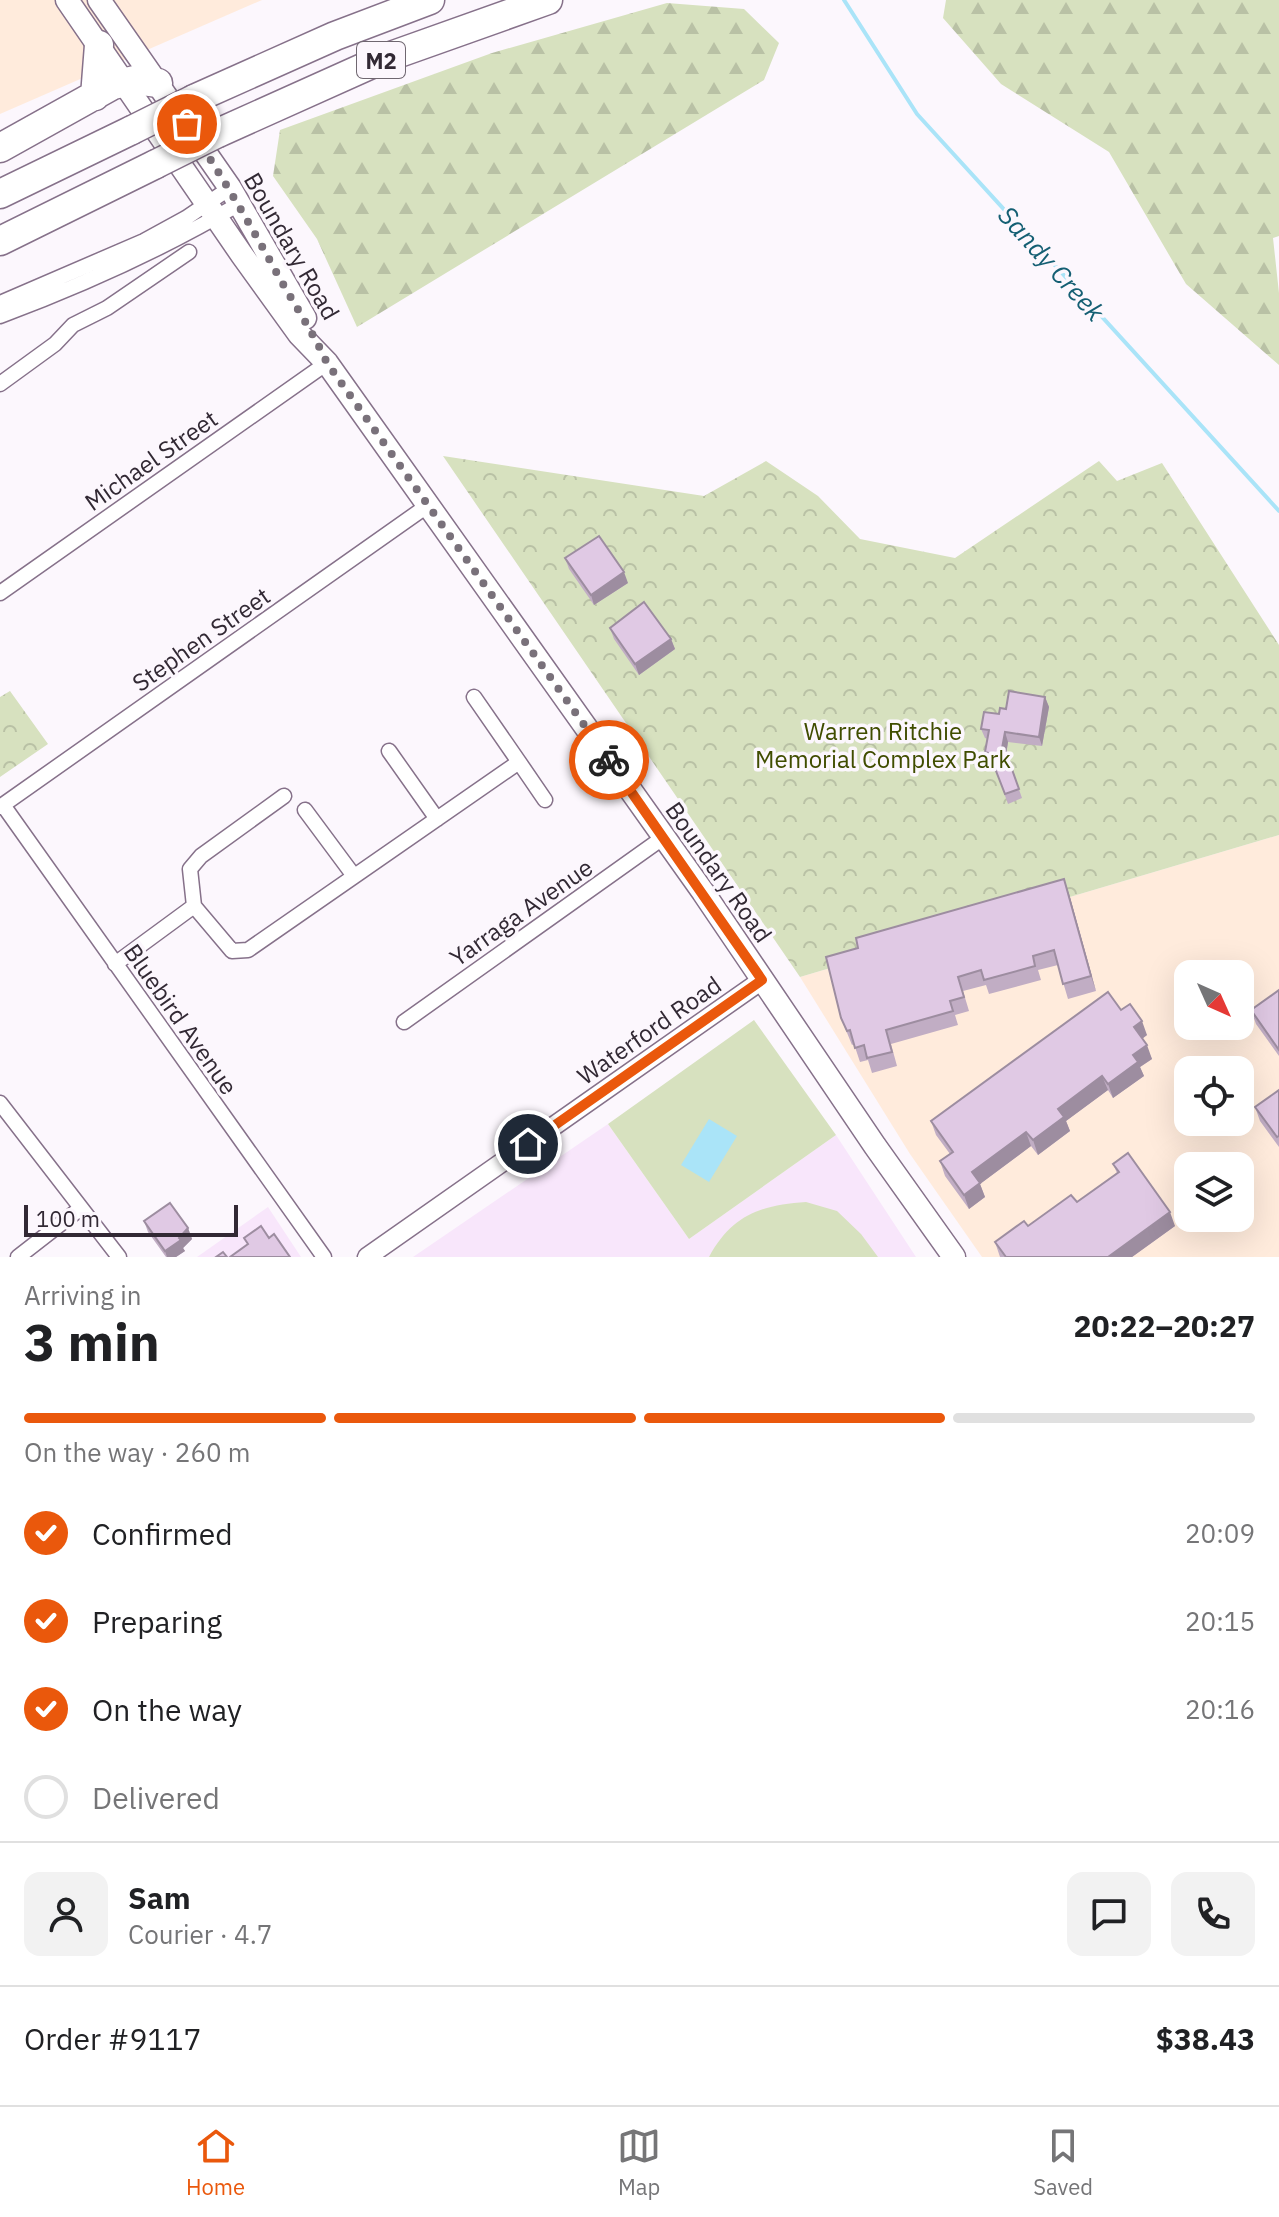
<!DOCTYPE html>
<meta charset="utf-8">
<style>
:root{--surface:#fff;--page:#f2f2f2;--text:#202124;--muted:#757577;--line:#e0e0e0;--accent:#ea580c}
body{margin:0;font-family:"IBM Plex Sans",sans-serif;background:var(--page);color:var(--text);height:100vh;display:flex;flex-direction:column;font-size:30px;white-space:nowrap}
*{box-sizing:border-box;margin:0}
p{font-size:26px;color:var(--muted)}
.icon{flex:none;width:44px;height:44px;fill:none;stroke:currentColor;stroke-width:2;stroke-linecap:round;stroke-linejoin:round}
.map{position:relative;height:1257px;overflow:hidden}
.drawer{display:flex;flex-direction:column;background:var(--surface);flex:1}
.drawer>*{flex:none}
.needle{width:52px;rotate:135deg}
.controls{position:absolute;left:1174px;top:960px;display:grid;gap:16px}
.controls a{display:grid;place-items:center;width:80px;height:80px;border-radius:16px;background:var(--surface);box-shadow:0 8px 32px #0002;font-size:40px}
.scale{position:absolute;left:24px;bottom:20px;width:214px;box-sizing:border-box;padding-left:8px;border:4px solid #322934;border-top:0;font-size:22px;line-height:28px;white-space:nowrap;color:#322934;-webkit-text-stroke:6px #fcf7fd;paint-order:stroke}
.pin{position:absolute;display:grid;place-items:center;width:68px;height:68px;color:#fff;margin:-34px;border:4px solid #fff;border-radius:50%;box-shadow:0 2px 8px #0007}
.courier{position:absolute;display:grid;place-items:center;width:80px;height:80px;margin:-40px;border:6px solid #ea580c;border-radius:50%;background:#fff;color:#222;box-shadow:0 2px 10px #0007}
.overview em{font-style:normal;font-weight:700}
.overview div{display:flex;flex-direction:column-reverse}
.overview{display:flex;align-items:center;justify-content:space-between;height:136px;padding:0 24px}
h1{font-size:52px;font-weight:700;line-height:60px}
.bar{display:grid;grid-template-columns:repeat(4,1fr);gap:12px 8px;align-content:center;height:96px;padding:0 24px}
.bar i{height:10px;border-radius:6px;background:var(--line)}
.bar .on{background:var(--accent)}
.bar p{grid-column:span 4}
.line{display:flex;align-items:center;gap:20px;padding:0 24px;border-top:2px solid var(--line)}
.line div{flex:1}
.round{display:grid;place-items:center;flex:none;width:84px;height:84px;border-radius:16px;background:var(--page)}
ol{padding:0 24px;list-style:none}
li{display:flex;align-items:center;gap:24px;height:88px}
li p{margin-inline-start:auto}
li .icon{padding:8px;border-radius:50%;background:var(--accent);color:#fff;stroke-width:4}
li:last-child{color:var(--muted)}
li i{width:44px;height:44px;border:4px solid var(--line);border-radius:50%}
.menu{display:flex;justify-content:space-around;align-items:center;height:112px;border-top:2px solid var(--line);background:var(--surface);font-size:22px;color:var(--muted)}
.menu a{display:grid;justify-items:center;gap:4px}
.menu .on{color:var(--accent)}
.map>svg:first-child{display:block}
.built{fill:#f8e6fb}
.industrial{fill:#ffebdc;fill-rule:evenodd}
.grass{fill:#d7e1bf}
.forest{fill:url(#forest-firs)}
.park{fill:url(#park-crowns)}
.water{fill:#aae4f8}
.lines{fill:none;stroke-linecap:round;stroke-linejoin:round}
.stream{stroke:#aae4f8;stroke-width:4}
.minor-casing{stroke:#86718a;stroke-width:17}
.tertiary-casing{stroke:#86718a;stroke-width:21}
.secondary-casing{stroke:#86718a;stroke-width:25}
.motorway-casing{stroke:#86718a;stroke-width:31}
.minor{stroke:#fff;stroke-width:14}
.tertiary{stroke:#fff;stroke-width:18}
.secondary{stroke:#fff;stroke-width:22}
.motorway{stroke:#fff;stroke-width:28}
.motorway-bridge-casing{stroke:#86718a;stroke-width:31;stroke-linecap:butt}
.motorway-bridge{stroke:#fff;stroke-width:28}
.wall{fill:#c1adc4}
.shaded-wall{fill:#9d8da0}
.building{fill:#e0c9e4;stroke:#9d8da0;stroke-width:2}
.done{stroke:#79717a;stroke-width:8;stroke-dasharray:0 14.4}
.route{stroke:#ea580c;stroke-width:10}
.labels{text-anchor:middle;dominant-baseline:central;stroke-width:7;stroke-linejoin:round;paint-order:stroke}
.shield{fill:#fcf7fd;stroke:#6f6770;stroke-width:2}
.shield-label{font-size:22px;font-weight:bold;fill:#322934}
.street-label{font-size:24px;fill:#322934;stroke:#fcf7fd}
.park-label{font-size:24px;fill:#404d00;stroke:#fcf7fd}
.water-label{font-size:26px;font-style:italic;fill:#145f73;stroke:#fcf7fd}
</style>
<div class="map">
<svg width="1279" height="1257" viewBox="0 0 1279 1257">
<defs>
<pattern id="forest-firs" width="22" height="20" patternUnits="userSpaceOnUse" patternTransform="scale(2)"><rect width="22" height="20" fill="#d7e1bf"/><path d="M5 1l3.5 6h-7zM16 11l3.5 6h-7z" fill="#b9c1a5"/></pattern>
<pattern id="park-crowns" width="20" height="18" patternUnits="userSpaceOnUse" patternTransform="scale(2)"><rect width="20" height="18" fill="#d7e1bf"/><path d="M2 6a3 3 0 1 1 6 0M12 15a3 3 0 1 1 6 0" fill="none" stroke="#b9c1a5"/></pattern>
</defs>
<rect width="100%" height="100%" fill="#fcf7fd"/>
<path class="built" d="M608,1124L689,1239L836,1135L916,1257H413Z
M268,1207L301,1257H197Z"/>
<path class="industrial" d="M0,0H262L0,114Z
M1279,835V1257H982L910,1154L800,977ZM1188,974H1240V1026H1188ZM1188,1070H1240V1122H1188ZM1188,1166H1240V1218H1188Z"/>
<path class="grass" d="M754,1020L836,1135L689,1239L608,1124Z
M806,1202L837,1211L861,1234L878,1257H709C732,1215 761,1205 806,1202Z"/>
<path class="forest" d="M946,0H1279V236L1273,238L1279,293V365L1186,284L1109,152L1001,84L943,18Z
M667,3L744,9L779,43L764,80L357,327L317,239L273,176L280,130L492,53Z"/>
<path class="park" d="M443,456L704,496L766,461L818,496L860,539L955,558L1099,461L1117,481L1162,463L1279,645V835L800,977Z
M10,691L48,744L0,777V697Z"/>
<path class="water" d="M709,1119L737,1136L709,1182L681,1165Z"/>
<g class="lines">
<path class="stream" d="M844,0L917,114L1279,511"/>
<g class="minor-casing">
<path id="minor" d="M0,303L144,241L186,218L230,188
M0,316C83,285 163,249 239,204
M0,384L55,344L73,325L107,308L189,252
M0,593L327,363
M389,751L437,819
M519,762L545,800
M3,805L324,1257
M0,807L427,506
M305,810L354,876
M194,906L190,869L201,856L284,796
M115,964L194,906L232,951L248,950L519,762L474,697
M404,1022L664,837
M0,1103L119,1257
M18,1257L81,1208"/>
</g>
<g class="tertiary-casing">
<path id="tertiary" d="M367,1257L762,980"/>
</g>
<g class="secondary-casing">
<path id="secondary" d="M67,0L242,255L299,334L327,363L703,892L875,1146L954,1257
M99,0L230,188L305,318"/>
</g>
<g class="motorway-casing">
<path id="motorway" d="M95,96L99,45
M194,99L335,36L430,0
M218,133L385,58L548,0
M0,148L113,85L135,80L158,83
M0,194L132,130
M0,241L156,164"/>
</g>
<use href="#minor" class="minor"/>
<use href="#tertiary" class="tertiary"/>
<use href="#secondary" class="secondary"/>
<use href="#motorway" class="motorway"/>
<g class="motorway-bridge-casing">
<path id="motorway-bridge" d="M132,130L194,99
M156,164L218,133"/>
</g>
<use href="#motorway-bridge" class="motorway-bridge"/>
</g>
<path class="wall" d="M565,558L628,583L594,605L569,569Z
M610,628L671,639L675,649L639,675L614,639Z
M1045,697L1049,707L1042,746L1008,742L1005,762L1009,761L1022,798L1008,804L993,762H989L985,752L988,739L985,738L981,729L1006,709Z
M1069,894L1096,991L1068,999L1058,965L1038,970L1041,980L989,994L986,985L963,991L969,1011L955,1015L958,1025L891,1044L897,1066L872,1073L868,1060L860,1062L854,1044L852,1045L841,1018Z
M1279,990V1056L1256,1024L1251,1010Z
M1121,1010L1147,1035L1142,1039L1152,1059L1140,1067L1144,1076L1113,1098L1108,1090L1066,1121L1070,1131L1038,1155L1031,1146L980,1184L985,1197L969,1209L945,1176L940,1161L950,1154L936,1135L931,1121Z
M1279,1090V1147L1260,1121L1255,1107Z
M1113,1164L1175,1226L1132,1257H1000L995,1242L1077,1202L1117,1173Z
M144,1221L188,1228L192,1239L183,1248L185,1251L176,1257H166L148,1232Z"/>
<path class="shaded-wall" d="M624,572L628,583L594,605L591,595Z
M671,639L675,649L639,675L635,664Z
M1045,697L1049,707L1042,746L1039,737Z
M1005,732L1008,742L1003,774L999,765Z
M1064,879L1069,894L1096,991L1091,976Z
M1142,1021L1147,1035L1139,1041L1134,1027Z
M1147,1045L1152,1059L1140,1067L1144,1076L1113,1098L1108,1084L1133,1055Z
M1102,1076L1108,1090L1066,1121L1070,1131L1038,1155L1033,1140L1058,1109Z
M1026,1132L1031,1146L980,1184L985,1197L969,1209L964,1195L972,1172Z
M1170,1212L1175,1226L1132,1257H1108Z
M188,1228L192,1239L183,1248L185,1251L176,1257H167L165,1251Z"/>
<path class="building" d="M599,536L624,572L591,595L565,558Z
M644,602L671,639L635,664L610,628Z
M1009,691L1045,697L1039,737L1005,732L999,765L1009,761L1019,789L1005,794L989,753L985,752L989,730L981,729L984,712L999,714L1000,708L1006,709Z
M1064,879L1091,976L1063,984L1054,950L1033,956L1035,966L984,980L981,970L958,977L964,997L950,1001L953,1011L886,1030L892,1052L867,1058L864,1045L855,1048L850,1030L847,1031L841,1018L826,957L858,948L856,938Z
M1279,990V1050L1251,1010Z
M1108,992L1121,1010L1130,1004L1142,1021L1134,1027L1147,1045L1133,1055L1138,1062L1108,1084L1102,1076L1058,1109L1064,1117L1033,1140L1026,1132L972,1172L980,1183L964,1195L940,1161L953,1152L931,1121Z
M1279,1090V1136L1277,1137L1255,1107Z
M1128,1153L1170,1212L1108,1257H1006L995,1242L1024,1221L1028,1226L1071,1195L1077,1202L1119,1172L1113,1164Z
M170,1203L188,1228L179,1238L181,1240L165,1251L144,1221Z
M261,1226L269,1238L274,1234L290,1257H230L248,1244L244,1238Z
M223,1252L227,1257H216Z"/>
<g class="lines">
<path class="done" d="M187,124C221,174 250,224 279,277C295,306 313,332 327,363L609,760"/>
<path class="route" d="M528,1144L762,980L609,760"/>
</g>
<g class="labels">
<rect class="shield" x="357" y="42" width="48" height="36" rx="6"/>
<g class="shield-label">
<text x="381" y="60">M2</text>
</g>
<g class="street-label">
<text transform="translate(292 246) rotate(60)">Boundary Road</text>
<text transform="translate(151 460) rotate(-35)">Michael Street</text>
<text transform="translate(201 639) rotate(-35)">Stephen Street</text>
<text transform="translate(719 872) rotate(55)">Boundary Road</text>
<text transform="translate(521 912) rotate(-35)">Yarraga Avenue</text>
<text transform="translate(181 1019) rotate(55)">Bluebird Avenue</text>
<text transform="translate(649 1030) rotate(-35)">Waterford Road</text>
</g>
<g class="park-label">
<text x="883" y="731">Warren Ritchie<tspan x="883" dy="28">Memorial Complex Park</tspan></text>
</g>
<g class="water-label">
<text transform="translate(1052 263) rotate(48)">Sandy Creek</text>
</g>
</g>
</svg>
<div class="controls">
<a><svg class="needle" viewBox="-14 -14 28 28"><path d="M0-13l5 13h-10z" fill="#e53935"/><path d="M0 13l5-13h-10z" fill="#757577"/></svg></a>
<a><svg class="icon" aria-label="locate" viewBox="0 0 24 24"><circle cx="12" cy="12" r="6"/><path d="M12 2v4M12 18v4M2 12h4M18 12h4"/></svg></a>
<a><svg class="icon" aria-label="layers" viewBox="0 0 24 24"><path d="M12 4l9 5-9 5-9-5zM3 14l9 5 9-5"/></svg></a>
</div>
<div class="scale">100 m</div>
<div class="pin" style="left:187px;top:124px;background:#ea580c"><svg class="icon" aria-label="bag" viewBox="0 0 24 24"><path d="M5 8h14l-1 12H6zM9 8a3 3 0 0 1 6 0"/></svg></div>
<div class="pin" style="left:528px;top:1144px;background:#1f2937"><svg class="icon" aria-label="home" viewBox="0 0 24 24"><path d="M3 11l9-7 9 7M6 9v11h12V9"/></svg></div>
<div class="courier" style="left:609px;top:760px"><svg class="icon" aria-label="bike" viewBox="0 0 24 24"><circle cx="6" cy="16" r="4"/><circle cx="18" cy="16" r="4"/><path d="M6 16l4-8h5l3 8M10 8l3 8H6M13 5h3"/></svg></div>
</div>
<section class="drawer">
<div class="overview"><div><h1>3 min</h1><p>Arriving in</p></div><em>20:22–20:27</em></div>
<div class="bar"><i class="on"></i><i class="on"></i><i class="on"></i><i></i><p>On the way · 260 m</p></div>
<ol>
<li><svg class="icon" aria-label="check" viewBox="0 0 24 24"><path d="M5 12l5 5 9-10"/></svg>Confirmed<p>20:09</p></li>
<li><svg class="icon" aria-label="check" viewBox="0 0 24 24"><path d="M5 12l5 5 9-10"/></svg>Preparing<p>20:15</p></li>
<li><svg class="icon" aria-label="check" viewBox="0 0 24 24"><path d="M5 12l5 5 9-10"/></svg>On the way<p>20:16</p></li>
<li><i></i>Delivered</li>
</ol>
<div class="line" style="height:144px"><a class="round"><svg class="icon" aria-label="person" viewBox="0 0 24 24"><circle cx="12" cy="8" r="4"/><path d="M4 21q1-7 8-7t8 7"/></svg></a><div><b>Sam</b><p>Courier · 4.7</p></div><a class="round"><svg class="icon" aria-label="chat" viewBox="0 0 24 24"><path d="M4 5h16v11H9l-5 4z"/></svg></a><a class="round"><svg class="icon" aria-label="phone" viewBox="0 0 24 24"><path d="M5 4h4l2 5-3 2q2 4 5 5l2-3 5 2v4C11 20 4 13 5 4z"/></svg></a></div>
<div class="line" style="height:104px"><div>Order #9117</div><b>$38.43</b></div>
</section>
<nav class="menu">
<a class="on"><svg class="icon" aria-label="home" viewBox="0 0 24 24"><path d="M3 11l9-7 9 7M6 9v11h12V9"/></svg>Home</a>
<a><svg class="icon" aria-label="map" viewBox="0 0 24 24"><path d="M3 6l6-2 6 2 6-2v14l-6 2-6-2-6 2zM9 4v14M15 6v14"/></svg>Map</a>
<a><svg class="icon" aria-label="saved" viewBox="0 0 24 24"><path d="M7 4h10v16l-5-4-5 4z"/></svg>Saved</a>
</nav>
